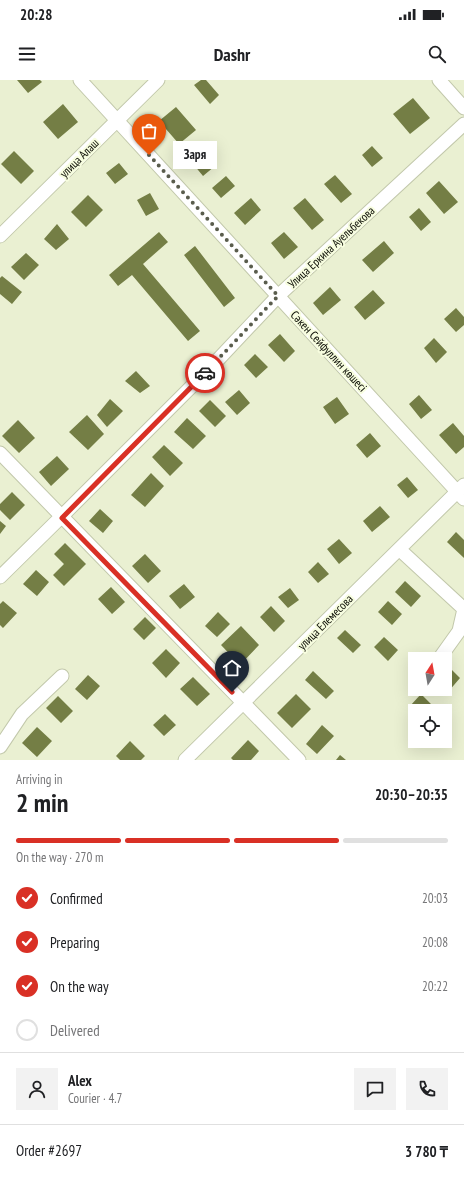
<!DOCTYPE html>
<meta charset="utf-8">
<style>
:root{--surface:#fff;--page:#f2f2f2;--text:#202124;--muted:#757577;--line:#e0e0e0;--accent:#d93025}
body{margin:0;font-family:"PT Sans Narrow",sans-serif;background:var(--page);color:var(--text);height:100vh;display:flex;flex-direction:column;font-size:15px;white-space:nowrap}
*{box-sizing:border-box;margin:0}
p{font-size:13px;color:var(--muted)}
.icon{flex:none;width:22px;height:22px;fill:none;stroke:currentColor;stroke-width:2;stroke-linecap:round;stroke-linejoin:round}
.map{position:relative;height:680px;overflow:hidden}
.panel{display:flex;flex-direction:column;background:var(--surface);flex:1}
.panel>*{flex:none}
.needle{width:26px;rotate:11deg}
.controls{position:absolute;left:408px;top:572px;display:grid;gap:8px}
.controls a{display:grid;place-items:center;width:44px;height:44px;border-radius:0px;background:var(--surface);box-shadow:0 4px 16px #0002;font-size:20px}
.pin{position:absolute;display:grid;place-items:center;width:34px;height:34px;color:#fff;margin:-41px -17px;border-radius:50% 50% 50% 0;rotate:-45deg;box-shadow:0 0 4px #0007}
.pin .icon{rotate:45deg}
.courier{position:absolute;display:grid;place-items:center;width:40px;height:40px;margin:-20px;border:3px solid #d93025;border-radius:50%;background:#fff;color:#222;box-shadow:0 1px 5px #0007}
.bubble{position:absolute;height:28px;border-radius:0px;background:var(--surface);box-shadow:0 4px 16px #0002;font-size:13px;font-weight:700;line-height:28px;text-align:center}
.headline em{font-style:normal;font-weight:700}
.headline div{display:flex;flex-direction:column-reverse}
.headline{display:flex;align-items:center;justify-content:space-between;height:68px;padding:0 16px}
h1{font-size:26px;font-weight:700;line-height:30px}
.bar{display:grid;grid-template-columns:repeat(4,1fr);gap:6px 4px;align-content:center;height:48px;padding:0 16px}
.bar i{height:5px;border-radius:3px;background:var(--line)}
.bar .active{background:var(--accent)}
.bar p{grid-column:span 4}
.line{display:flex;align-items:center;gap:10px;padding:0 16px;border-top:1px solid var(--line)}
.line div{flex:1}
.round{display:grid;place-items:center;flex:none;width:42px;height:42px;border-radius:0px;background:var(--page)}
ol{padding:0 16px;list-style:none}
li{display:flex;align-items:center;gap:12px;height:44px}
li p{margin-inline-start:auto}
li .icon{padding:4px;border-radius:50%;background:var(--accent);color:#fff;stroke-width:4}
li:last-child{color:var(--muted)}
li i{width:22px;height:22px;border:2px solid var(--line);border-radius:50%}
.status{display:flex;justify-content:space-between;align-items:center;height:28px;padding:0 20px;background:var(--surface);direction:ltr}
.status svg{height:11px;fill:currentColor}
header{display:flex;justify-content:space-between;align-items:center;height:52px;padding:0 16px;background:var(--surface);font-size:18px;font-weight:700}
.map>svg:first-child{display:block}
.building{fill:#747e45}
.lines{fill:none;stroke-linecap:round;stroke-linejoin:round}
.minor-casing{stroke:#c2c8ab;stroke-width:15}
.minor{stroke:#fff;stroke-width:13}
.done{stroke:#5a5d4d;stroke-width:4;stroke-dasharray:0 7.2}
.route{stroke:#d93025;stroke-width:5}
.labels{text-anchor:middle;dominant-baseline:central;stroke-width:4;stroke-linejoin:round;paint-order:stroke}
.street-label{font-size:12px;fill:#0c0e05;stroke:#f7fddf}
</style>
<div class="status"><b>20:28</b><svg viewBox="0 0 49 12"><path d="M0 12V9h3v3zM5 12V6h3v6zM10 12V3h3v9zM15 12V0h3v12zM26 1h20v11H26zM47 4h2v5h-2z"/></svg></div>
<header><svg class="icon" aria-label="menu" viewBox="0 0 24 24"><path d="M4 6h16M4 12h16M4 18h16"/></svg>Dashr<svg class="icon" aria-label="search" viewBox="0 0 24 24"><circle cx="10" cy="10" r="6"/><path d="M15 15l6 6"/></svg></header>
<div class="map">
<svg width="464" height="680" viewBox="0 0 464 680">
<rect width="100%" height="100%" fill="#eaf0d2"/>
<path class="building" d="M17,0H40L42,2L28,13Z
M201,0H206L219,15L210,24L194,5Z
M413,18L430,38L410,54L393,34Z
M63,24L78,42L58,59L43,42Z
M176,27L196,50L179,64L159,41Z
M372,66L383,78L372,87L362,75Z
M200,69L215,86L203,96L189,79Z
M14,71L34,91L21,104L1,84Z
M119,83L128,94L115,104L106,93Z
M335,95L352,114L341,123L324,104Z
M226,96L235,106L221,118L212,108Z
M439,101L458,122L444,134L426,113Z
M150,113L159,129L146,136L137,120Z
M88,115L103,130L86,147L71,132Z
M251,118L261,130L245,145L234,133Z
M305,118L324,140L312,150L293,128Z
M419,128L431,142L421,151L409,137Z
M57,144L69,159L56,170L44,159Z
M159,152L168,162L143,184L200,251L188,261L132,195L118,206L109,195Z
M284,152L298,167L284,179L271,163Z
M384,161L394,173L373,192L362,180Z
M195,166L235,218L224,227L184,175Z
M26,173L39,185L24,200L11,187Z
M2,196L22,212L12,224L0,214V198Z
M330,207L341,220L323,235L313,223Z
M373,210L385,223L365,240L354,227Z
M456,228L464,237V245L456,252L444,239Z
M280,254L295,271L284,282L268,265Z
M434,258L447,272L436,283L424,268Z
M255,274L268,287L256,298L244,285Z
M136,291L150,306L140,313L125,301Z
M239,310L250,323L237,335L225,322Z
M419,315L432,330L421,339L409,324Z
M337,317L349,334L335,344L323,327Z
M110,319L123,331L107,347L97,335Z
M210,320L226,336L215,347L199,331Z
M87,335L104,354L88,370L69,352Z
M187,338L206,356L193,369L174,352Z
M18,340L35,358L19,373L2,356Z
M453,343L464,356V367L456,374L439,355Z
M370,353L381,366L367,378L356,365Z
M164,365L183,383L170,396L152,377Z
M57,376L69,389L51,406L39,392Z
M151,393L164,406L145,427L131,415Z
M407,397L418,410L408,418L397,405Z
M12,412L25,425L10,440L0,430V424Z
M380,426L390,437L372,452L363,441Z
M100,429L113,441L103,453L89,441Z
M0,441L6,446L0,454Z
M456,452L464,460V478L447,462Z
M339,459L352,473L339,484L327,469Z
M65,463L86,484L64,506L53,495L64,484L54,474Z
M145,474L161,491L148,503L132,486Z
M318,482L329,494L318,503L308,492Z
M36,490L49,502L37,516L23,504Z
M405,501L421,516L411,527L395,512Z
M184,504L195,517L180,529L169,516Z
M111,507L125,522L112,534L98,519Z
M290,508L299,520L288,528L278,517Z
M3,521L17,533L3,548L0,545V524Z
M388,521L402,534L392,545L378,532Z
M271,526L285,541L274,552L260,537Z
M218,532L230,544L217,557L205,546Z
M145,537L156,548L144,560L133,549Z
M241,546L259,565L240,585L221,565Z
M345,550L361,565L353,573L337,558Z
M384,557L398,570L388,581L374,567Z
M166,569L180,583L166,598L152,583Z
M448,586L460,598L448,612L445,609V589Z
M313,591L334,611L326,619L305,600Z
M88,595L100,606L87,620L75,609Z
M193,597L210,614L197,626L180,609Z
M296,614L311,629L292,648L277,633Z
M421,614L431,624L425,631H416L410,626Z
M58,616L73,631L61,643L46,628Z
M165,634L176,645L164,656L153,645Z
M322,645L334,656L317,674L306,664Z
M37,647L52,661L37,677L22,663Z
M248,660L259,671L251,680H233L231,678Z
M130,661L145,676L141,680H120L116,676Z
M340,675L346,680H336Z"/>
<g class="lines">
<g class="minor-casing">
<path id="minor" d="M80,0L464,419
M439,0L464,28
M0,156L158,0
M0,373L299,680
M399,469L464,529L459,551L439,579
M0,497L61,437L213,285L278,216L464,44
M0,667L22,634L62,596
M185,680L464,405"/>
</g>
<use href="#minor" class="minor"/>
</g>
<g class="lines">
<path class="done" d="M149,75L278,216L205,293"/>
<path class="route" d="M205,293L62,438L232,612"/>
</g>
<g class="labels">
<g class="street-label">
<text transform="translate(79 78) rotate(-45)">улица Алаш</text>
<text transform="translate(331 167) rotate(-43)">Улица Еркина Ауельбекова</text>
<text transform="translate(329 271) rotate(47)">Сәкен Сейфуллин көшесі</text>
<text transform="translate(325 542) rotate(-45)">улица Елемесова</text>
</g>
</g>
</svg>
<div class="controls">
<a><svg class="needle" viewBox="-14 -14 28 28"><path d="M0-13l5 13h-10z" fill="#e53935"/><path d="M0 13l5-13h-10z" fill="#757577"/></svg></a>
<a><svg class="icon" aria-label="locate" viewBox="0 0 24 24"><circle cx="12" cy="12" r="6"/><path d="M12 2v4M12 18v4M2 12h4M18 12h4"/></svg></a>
</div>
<div class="pin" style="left:149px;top:75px;background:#ea580c"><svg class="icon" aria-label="bag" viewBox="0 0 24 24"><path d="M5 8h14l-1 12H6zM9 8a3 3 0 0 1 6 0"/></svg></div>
<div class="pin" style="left:232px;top:612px;background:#1f2937"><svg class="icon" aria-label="home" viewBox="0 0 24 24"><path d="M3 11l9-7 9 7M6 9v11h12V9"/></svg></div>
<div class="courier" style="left:205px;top:293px"><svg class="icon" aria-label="car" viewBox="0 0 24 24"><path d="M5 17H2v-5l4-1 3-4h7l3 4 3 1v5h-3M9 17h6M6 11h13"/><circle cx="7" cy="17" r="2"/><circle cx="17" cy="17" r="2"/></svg></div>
<div class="bubble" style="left:173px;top:61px;width:44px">Заря</div>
</div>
<section class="panel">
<div class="headline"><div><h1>2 min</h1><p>Arriving in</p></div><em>20:30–20:35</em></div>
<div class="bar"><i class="active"></i><i class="active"></i><i class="active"></i><i></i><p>On the way · 270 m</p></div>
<ol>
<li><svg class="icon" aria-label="check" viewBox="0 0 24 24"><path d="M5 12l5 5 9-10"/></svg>Confirmed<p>20:03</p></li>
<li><svg class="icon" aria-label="check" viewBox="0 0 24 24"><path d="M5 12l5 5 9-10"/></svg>Preparing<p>20:08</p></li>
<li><svg class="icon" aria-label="check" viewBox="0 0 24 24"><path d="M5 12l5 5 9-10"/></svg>On the way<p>20:22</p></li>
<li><i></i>Delivered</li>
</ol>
<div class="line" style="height:72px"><a class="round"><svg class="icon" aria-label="person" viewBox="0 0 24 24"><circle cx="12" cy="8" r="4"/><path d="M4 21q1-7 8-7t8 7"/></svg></a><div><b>Alex</b><p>Courier · 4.7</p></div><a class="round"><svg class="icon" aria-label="chat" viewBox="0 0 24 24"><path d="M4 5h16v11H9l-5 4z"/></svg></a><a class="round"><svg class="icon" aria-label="phone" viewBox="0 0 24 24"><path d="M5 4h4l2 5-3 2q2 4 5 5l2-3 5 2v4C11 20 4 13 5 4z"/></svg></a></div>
<div class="line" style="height:52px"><div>Order #2697</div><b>3 780 ₸</b></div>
</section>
